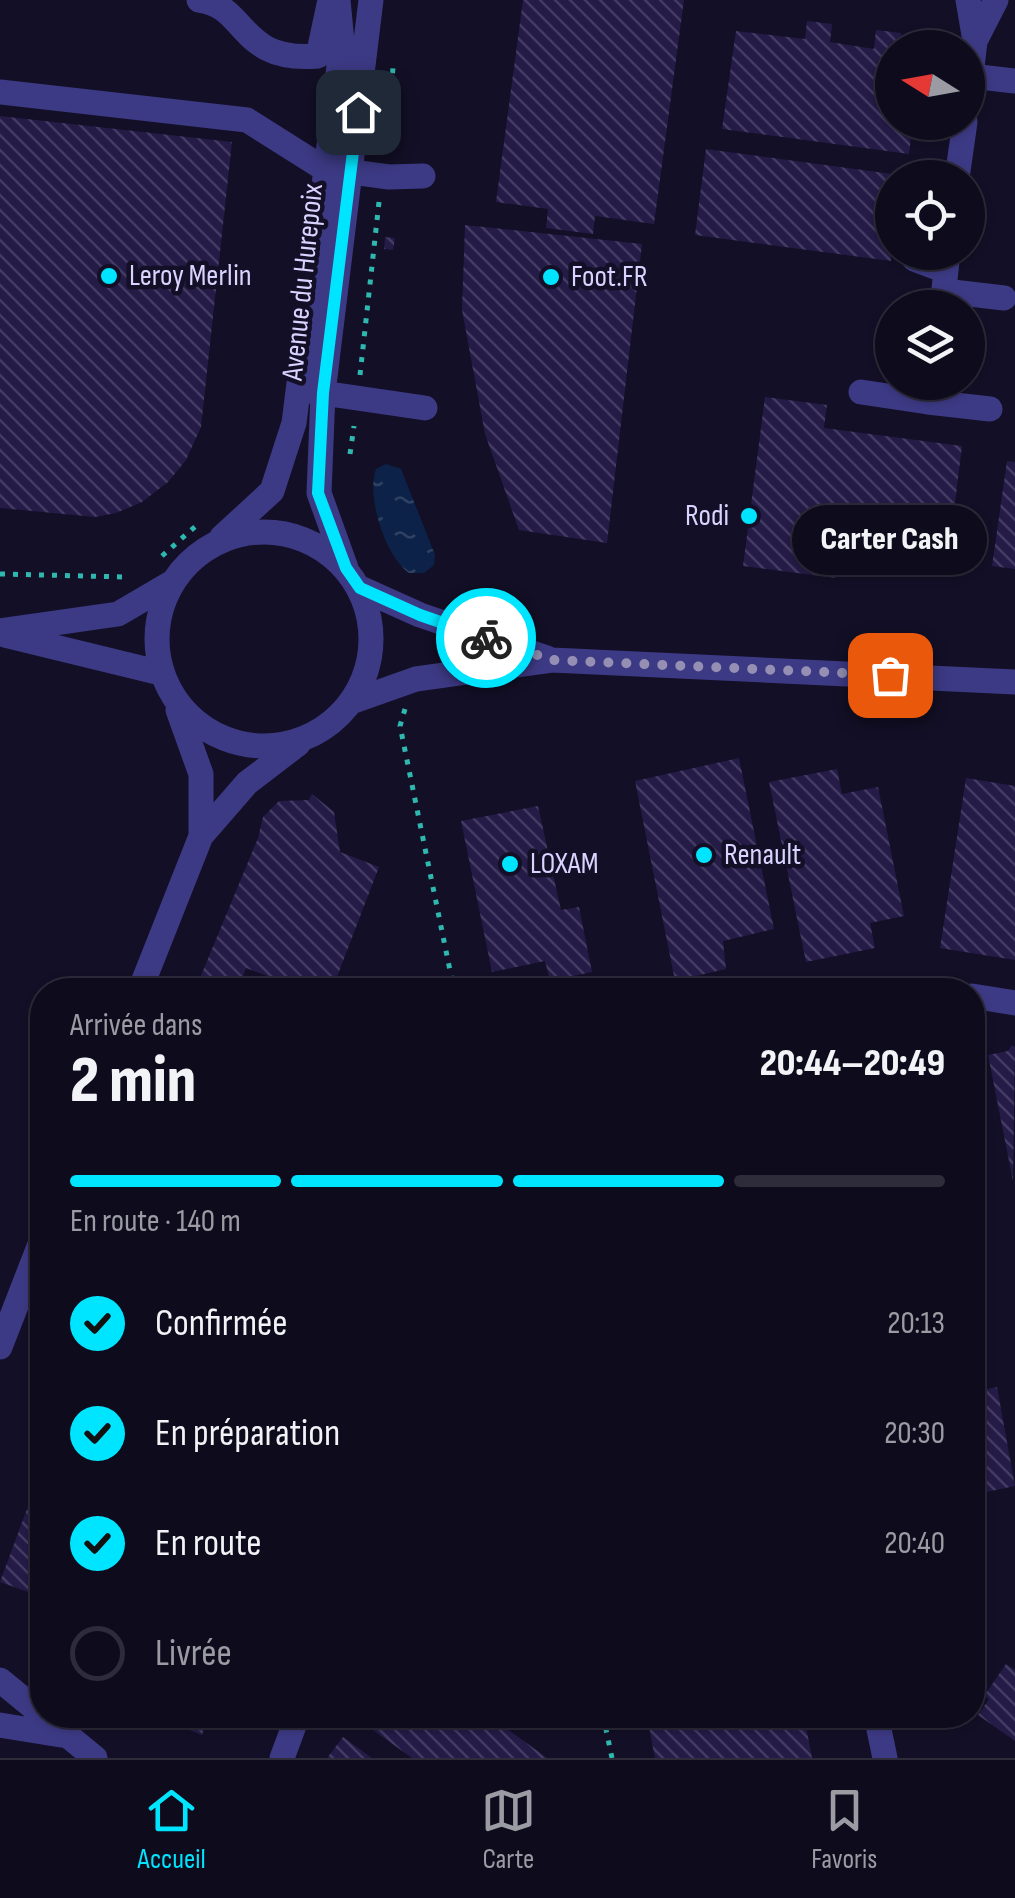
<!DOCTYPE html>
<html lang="fr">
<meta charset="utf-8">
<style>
:root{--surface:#0e0b1c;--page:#171425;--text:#f1f3f6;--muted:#9b9ba3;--line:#2e2b3b;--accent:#00e5ff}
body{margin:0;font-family:"Sofia Sans Condensed",sans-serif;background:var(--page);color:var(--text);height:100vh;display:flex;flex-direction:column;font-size:38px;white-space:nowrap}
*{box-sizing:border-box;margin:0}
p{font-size:32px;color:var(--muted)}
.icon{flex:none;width:55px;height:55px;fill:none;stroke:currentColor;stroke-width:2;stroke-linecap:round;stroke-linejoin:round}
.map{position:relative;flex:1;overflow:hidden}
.panel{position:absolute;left:30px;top:978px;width:955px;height:750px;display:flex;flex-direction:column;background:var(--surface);border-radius:40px;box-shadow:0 2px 8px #0004,0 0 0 2px var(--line)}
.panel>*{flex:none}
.needle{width:65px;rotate:281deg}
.buttons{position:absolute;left:875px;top:30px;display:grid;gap:20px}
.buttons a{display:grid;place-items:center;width:110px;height:110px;border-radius:50%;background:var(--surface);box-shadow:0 2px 8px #0004,0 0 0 2px var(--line);font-size:50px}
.pin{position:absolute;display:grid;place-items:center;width:85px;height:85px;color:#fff;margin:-42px;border-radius:20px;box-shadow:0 5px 15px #0006}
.courier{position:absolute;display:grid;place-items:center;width:100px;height:100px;margin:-50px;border:8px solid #00e5ff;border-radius:50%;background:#fff;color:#222;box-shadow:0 2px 12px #0007}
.bubble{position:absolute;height:70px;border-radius:35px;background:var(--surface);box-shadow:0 2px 8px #0004,0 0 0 2px var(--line);font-size:32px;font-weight:800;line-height:70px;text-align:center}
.overview em{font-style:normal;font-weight:800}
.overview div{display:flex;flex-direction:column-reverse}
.overview{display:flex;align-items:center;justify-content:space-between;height:170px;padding:0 40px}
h1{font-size:65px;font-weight:800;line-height:75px}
.bar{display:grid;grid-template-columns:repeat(4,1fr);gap:15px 10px;align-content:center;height:120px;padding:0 40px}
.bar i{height:12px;border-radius:8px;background:var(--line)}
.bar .active{background:var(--accent)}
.bar p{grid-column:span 4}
ol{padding:0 40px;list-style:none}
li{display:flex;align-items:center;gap:30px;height:110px}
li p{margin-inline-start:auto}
li .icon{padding:10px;border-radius:50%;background:var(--accent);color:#111;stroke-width:4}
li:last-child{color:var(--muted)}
li i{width:55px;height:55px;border:5px solid var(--line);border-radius:50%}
.tabs{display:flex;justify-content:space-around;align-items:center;height:140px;border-top:2px solid var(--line);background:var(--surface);font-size:28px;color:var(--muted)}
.tabs a{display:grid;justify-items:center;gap:5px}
.tabs .active{color:var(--accent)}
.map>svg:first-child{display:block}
.water{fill:url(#water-ripples)}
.building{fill:url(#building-back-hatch)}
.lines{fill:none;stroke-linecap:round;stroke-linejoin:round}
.path{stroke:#2fb8b0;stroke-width:5;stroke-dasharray:5 8;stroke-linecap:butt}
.minor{stroke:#3d3a85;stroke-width:25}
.done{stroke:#948fb3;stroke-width:10;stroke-dasharray:0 18}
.route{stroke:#00e5ff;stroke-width:12}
.poi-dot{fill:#00e5ff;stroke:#130f26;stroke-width:4}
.labels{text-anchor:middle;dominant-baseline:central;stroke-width:9;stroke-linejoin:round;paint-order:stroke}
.poi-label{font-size:30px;fill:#d9d4ff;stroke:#130f26;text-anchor:start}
.street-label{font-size:30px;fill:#d9d4ff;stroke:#130f26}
</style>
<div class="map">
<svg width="1015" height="1758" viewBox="0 0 1015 1758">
<defs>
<pattern id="water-ripples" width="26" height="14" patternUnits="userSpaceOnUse" patternTransform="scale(2.5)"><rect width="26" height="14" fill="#0c2248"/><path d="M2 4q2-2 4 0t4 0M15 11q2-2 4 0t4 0" fill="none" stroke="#2f4163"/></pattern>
<pattern id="building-back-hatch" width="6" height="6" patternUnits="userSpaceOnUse" patternTransform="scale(2.5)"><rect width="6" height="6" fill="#241b47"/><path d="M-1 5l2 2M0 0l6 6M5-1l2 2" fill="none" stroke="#433b63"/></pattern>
</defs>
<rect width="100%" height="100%" fill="#130f26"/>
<path class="water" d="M386,464L401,469L435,555L434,565L424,573H409C385,556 366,496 376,469Z"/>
<path class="building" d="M523,0H684L654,224L595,216L593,234L546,228L548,209L496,202Z
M807,21L832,24L830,42L874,49L876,30L901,33L899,48H892V122H913L909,154L722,129L736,31L805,39Z
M0,116L232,142L201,427L186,460L168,482L142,502L116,513L95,517L0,508Z
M706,149L892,174L891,261L695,235Z
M465,225L642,244L607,543L519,530L485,434L462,310Z
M385,237L395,238L393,250L384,249Z
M765,397L827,405L824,428L962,446L951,535L970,538L968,554L948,552L947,566L839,552L836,578L743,566Z
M1007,461L1015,462V569L992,566Z
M739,758L774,929L723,941L726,969L675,981L635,781Z
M837,769L842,794L878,787L904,916L870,923L875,948L806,962L769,782Z
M966,778L1015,786V960L940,948Z
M312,794L334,812L340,852L379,867L332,990H304L246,968L238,990L200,978L258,838L263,817L279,801L309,800Z
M538,806L561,910L579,907L592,972L550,981L545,961L492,972L461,821Z
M1012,1045L1015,1047L1013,1181L988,1055L1008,1051Z
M997,1387L1015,1486L972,1495V1392Z
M42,1468V1597L0,1582Z
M972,1532L985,1580L972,1583Z
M1006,1664L1015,1670V1741L978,1715L989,1699L984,1696Z
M152,1715H209L202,1735Z
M352,1715H488L547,1758H412Z
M662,1715H791L793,1723L805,1721L812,1758H655L647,1718Z
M343,1737L372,1758H327Z"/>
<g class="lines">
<path class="path" d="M385,151L393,68
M360,375L379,202
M350,454L354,426
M162,556L198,524
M0,574L127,577
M405,709L400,726L454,990
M603,1715L612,1758"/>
<path class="minor" d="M199,0C248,6 238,63 318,56L330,0
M975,41L996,0
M971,76L1015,81
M0,92L247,120L323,168L389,177L423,176
M968,102L975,41L968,0
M957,178L965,122
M915,252L914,259L946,271
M944,291L1004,298
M942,307L948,252
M309,391L425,408
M861,392L928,402L931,382
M928,402L990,409
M157 639a107 107 0 1 1 214 0a107 107 0 1 1-214 0Z
M222,537L272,491L294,423L342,42L338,0
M346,568L319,493L323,393L371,0
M360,588L420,615L547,658
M0,631L118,614L171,583
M5,635L161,673
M351,702L416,679L552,660L1015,682
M178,710L201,774V836
M140,990L201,836L247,783L298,744
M972,996L1015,1003
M0,1347L42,1239
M0,1680L95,1758
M876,1715L885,1758
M0,1725L61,1735
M282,1758L298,1715"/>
</g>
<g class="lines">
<path class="done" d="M486,638L552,660L890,675"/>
<path class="route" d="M358,112L323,393L318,493L346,568L360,588L420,615L486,638"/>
</g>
<g class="poi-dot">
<circle cx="109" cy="276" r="10"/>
<circle cx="551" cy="277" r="10"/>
<circle cx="749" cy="516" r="10"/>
<circle cx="704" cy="855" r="10"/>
<circle cx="510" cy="864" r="10"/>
</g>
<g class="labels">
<g class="poi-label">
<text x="129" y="276">Leroy Merlin</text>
<text x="571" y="277">Foot.FR</text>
<text x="729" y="516" text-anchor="end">Rodi</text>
<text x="724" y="855">Renault</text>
<text x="530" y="864">LOXAM</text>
</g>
<g class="street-label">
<text transform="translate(303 282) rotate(-84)">Avenue du Hurepoix</text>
</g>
</g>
</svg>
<div class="buttons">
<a><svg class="needle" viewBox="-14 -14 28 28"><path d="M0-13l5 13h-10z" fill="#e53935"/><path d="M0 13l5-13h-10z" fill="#9b9ba3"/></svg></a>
<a><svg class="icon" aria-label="locate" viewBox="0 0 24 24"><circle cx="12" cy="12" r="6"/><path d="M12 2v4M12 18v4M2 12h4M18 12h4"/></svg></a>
<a><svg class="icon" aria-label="layers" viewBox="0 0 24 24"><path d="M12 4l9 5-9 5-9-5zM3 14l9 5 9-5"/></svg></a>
</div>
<div class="pin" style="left:890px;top:675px;background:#ea580c"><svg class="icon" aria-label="bag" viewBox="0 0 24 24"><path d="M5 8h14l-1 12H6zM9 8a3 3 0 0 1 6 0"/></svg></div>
<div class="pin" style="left:358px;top:112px;background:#1f2937"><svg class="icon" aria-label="home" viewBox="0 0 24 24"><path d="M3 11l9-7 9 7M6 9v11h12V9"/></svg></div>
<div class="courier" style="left:486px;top:638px"><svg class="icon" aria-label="bike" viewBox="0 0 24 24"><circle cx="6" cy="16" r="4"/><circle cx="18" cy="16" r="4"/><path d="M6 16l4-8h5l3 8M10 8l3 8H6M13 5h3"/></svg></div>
<div class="bubble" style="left:792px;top:505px;width:195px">Carter Cash</div>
<section class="panel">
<div class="overview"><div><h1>2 min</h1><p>Arrivée dans</p></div><em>20:44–20:49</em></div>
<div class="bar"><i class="active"></i><i class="active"></i><i class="active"></i><i></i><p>En route · 140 m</p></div>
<ol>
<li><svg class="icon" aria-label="check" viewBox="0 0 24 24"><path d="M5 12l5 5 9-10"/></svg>Confirmée<p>20:13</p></li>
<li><svg class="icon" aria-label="check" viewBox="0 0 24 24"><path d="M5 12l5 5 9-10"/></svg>En préparation<p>20:30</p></li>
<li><svg class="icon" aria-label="check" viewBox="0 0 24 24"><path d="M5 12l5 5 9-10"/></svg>En route<p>20:40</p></li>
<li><i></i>Livrée</li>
</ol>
</section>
</div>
<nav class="tabs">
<a class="active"><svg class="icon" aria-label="home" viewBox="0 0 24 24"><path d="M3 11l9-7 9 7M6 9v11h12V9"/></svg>Accueil</a>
<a><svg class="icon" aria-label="map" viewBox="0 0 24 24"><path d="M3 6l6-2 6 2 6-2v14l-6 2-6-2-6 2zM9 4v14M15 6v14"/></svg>Carte</a>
<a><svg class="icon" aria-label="saved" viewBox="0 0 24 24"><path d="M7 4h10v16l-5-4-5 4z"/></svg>Favoris</a>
</nav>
